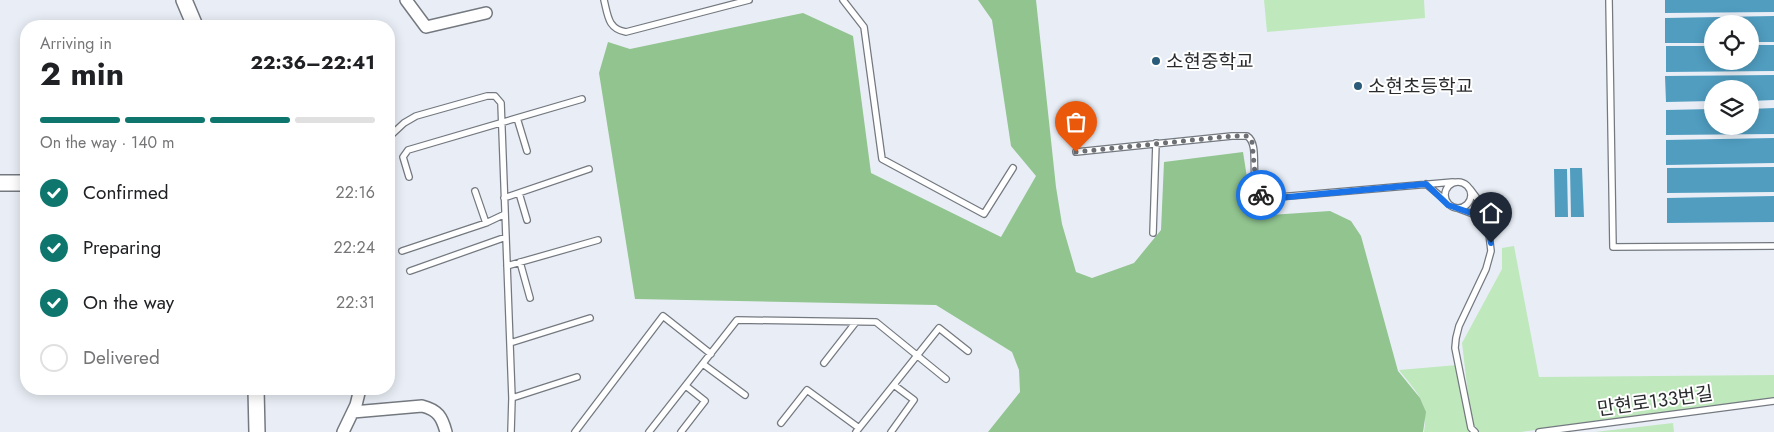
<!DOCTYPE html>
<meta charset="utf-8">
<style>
:root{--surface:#fff;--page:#f6f6f6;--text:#202124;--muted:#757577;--line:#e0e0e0;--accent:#0f766e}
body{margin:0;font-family:Jost,"Noto Sans KR",sans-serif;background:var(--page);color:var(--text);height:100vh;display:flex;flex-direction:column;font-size:19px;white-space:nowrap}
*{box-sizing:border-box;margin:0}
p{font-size:16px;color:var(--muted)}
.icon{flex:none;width:28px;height:28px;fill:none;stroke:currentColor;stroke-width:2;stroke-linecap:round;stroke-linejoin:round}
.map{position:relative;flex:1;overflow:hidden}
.details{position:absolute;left:20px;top:20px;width:375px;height:375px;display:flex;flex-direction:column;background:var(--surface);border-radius:20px;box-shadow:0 2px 12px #0003}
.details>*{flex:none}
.fabs{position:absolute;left:1704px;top:15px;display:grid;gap:10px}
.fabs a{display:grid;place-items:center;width:55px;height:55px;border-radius:50%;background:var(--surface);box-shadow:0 2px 12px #0003;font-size:25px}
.pin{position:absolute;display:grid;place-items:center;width:42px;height:42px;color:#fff;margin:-51px -21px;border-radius:50% 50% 50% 0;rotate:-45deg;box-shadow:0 0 5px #0007}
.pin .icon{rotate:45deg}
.courier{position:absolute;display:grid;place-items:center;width:50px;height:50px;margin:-25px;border:4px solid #1a73e8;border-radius:50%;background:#fff;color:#222;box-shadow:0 1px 6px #0007}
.summary em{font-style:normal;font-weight:700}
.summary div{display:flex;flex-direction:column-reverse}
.summary{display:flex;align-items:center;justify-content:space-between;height:85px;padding:0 20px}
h1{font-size:32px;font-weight:700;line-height:38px}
.bar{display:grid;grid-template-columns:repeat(4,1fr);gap:8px 5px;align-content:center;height:60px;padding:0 20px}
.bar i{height:6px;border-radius:4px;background:var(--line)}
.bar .selected{background:var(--accent)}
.bar p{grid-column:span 4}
ol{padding:0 20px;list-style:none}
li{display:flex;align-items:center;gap:15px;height:55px}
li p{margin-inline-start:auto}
li .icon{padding:5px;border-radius:50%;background:var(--accent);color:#fff;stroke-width:4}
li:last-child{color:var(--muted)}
li i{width:28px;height:28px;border:2px solid var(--line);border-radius:50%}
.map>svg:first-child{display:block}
.green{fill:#bfe8bd}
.forest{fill:#91c48f}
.water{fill:#509dc0}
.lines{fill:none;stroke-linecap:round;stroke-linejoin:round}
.lane-casing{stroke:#747980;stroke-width:8}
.street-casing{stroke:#747980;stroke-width:14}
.secondary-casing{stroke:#747980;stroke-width:18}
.lane{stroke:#fff;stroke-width:5.5}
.street{stroke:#fff;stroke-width:11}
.secondary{stroke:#fff;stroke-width:15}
.done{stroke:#6c6f74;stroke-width:5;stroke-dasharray:0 9}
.route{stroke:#1a73e8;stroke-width:6}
.poi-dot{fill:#2a5b79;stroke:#fff;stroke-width:2}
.labels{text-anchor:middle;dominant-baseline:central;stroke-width:4;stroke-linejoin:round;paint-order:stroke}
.poi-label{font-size:19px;fill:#292b2e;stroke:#fff;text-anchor:start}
.street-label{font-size:19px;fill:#292b2e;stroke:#fff}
</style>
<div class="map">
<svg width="1774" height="432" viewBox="0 0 1774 432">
<rect width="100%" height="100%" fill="#e9eef6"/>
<path class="green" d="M1264,0H1424L1425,18L1267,32Z
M1514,246L1539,377L1774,375V398L1521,432H1478L1472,428L1462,343L1502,269V248Z
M1457,365L1469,432H1424C1429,402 1417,393 1399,370Z
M1673,423L1674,432H1595Z"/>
<path class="forest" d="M978,0H1036L1056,187L1062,224L1076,272L1092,278L1134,263L1161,230L1164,162L1243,152L1253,216L1330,211L1351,221L1361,236L1398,371L1420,398L1426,412L1423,432H988L1020,392L1019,370L1012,352L936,305L635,299L599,73L608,42L630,49L803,13L853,36L871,173L1001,237L1036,176L1011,146L992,20Z"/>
<path class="water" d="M1665,0H1774V12L1665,13Z
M1774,16V42H1750V24H1712V43H1665V18Z
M1750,45H1774V71L1666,72V46H1712V61H1750Z
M1774,75V100L1750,101V89H1712V101L1666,102L1665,76Z
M1774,108V134L1666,135V110L1712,109V126H1750V109Z
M1774,138V163L1666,165V140Z
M1774,167V192L1667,193V168Z
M1570,168H1582L1584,217H1571Z
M1554,169H1567L1568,217H1555Z
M1774,196V222L1667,223V198Z"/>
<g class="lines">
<g class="lane-casing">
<path id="lane" d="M604,0C608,16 608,29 626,32L749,0
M843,0L864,27L882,159L984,214L1013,168
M1609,0L1613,247L1774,246
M517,118L527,151
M389,137L404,123L416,116L487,96H495L501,103L512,398L511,432
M1076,152L1232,136H1247C1263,146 1244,190 1267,198L1453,182
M409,177L403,157L408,150L582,99
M1445 195a13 13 0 1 1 26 0a13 13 0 1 1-26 0Z
M1426,184L1445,200
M1470,189L1479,201L1489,234L1491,251L1486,269L1459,326L1456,338L1455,348L1471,428L1475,432
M475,191L486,223
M519,193L527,220
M504,198L589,169
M1457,208L1473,214L1486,223
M1153,233L1156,143
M402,251L486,223L505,214
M520,262L530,298
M507,266L598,240
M410,271L506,237
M510,343L590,318
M824,363L856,322
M703,364L745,395
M512,398L577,377
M781,423L807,390L859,428
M575,432L663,316L711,354
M649,432L737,320L876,322L946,379
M681,432L705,401L686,386
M856,432L939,328L968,351
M891,432L914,400L894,385
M1539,432L1774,401"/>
</g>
<g class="street-casing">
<path id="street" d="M406,0L426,27L486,13
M353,412L422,406C438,410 442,417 446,432
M343,432L356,405L360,389"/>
</g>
<g class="secondary-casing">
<path id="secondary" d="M184,0L195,26
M0,183H26
M256,389L257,432"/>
</g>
<use href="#lane" class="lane"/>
<use href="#street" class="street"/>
<use href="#secondary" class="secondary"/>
</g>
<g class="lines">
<path class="done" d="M1076,152L1232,136H1247L1252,142L1256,185L1261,195"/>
<path class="route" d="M1261,195L1267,198H1277L1426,184L1448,205L1474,214L1486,223L1491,243"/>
</g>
<g class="poi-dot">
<circle cx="1156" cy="61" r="5"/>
<circle cx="1358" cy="86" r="5"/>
</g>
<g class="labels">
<g class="poi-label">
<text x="1166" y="61">소현중학교</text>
<text x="1368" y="86">소현초등학교</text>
</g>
<g class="street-label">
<text transform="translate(1655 401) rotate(-8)">만현로133번길</text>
</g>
</g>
</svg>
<div class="fabs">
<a><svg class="icon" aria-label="locate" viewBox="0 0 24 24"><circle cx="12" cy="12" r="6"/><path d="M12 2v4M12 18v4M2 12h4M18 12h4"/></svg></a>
<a><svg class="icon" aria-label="layers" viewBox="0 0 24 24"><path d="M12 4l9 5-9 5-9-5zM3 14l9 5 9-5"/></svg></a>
</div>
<div class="pin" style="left:1076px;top:152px;background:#ea580c"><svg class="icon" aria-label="bag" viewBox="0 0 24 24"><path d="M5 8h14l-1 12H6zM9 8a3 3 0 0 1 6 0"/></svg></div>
<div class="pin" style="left:1491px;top:243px;background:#1f2937"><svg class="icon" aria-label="home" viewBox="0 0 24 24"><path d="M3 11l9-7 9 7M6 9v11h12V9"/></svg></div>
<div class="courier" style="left:1261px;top:195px"><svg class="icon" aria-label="bike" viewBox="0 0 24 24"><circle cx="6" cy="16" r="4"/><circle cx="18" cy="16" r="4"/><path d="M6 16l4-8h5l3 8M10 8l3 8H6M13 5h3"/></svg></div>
<section class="details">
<div class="summary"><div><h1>2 min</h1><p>Arriving in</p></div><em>22:36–22:41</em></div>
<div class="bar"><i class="selected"></i><i class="selected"></i><i class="selected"></i><i></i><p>On the way · 140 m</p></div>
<ol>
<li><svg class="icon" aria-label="check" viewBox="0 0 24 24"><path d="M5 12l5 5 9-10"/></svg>Confirmed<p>22:16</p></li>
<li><svg class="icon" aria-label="check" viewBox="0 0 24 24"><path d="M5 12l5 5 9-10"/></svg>Preparing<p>22:24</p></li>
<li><svg class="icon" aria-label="check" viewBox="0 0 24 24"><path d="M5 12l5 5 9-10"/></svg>On the way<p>22:31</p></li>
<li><i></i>Delivered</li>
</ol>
</section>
</div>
